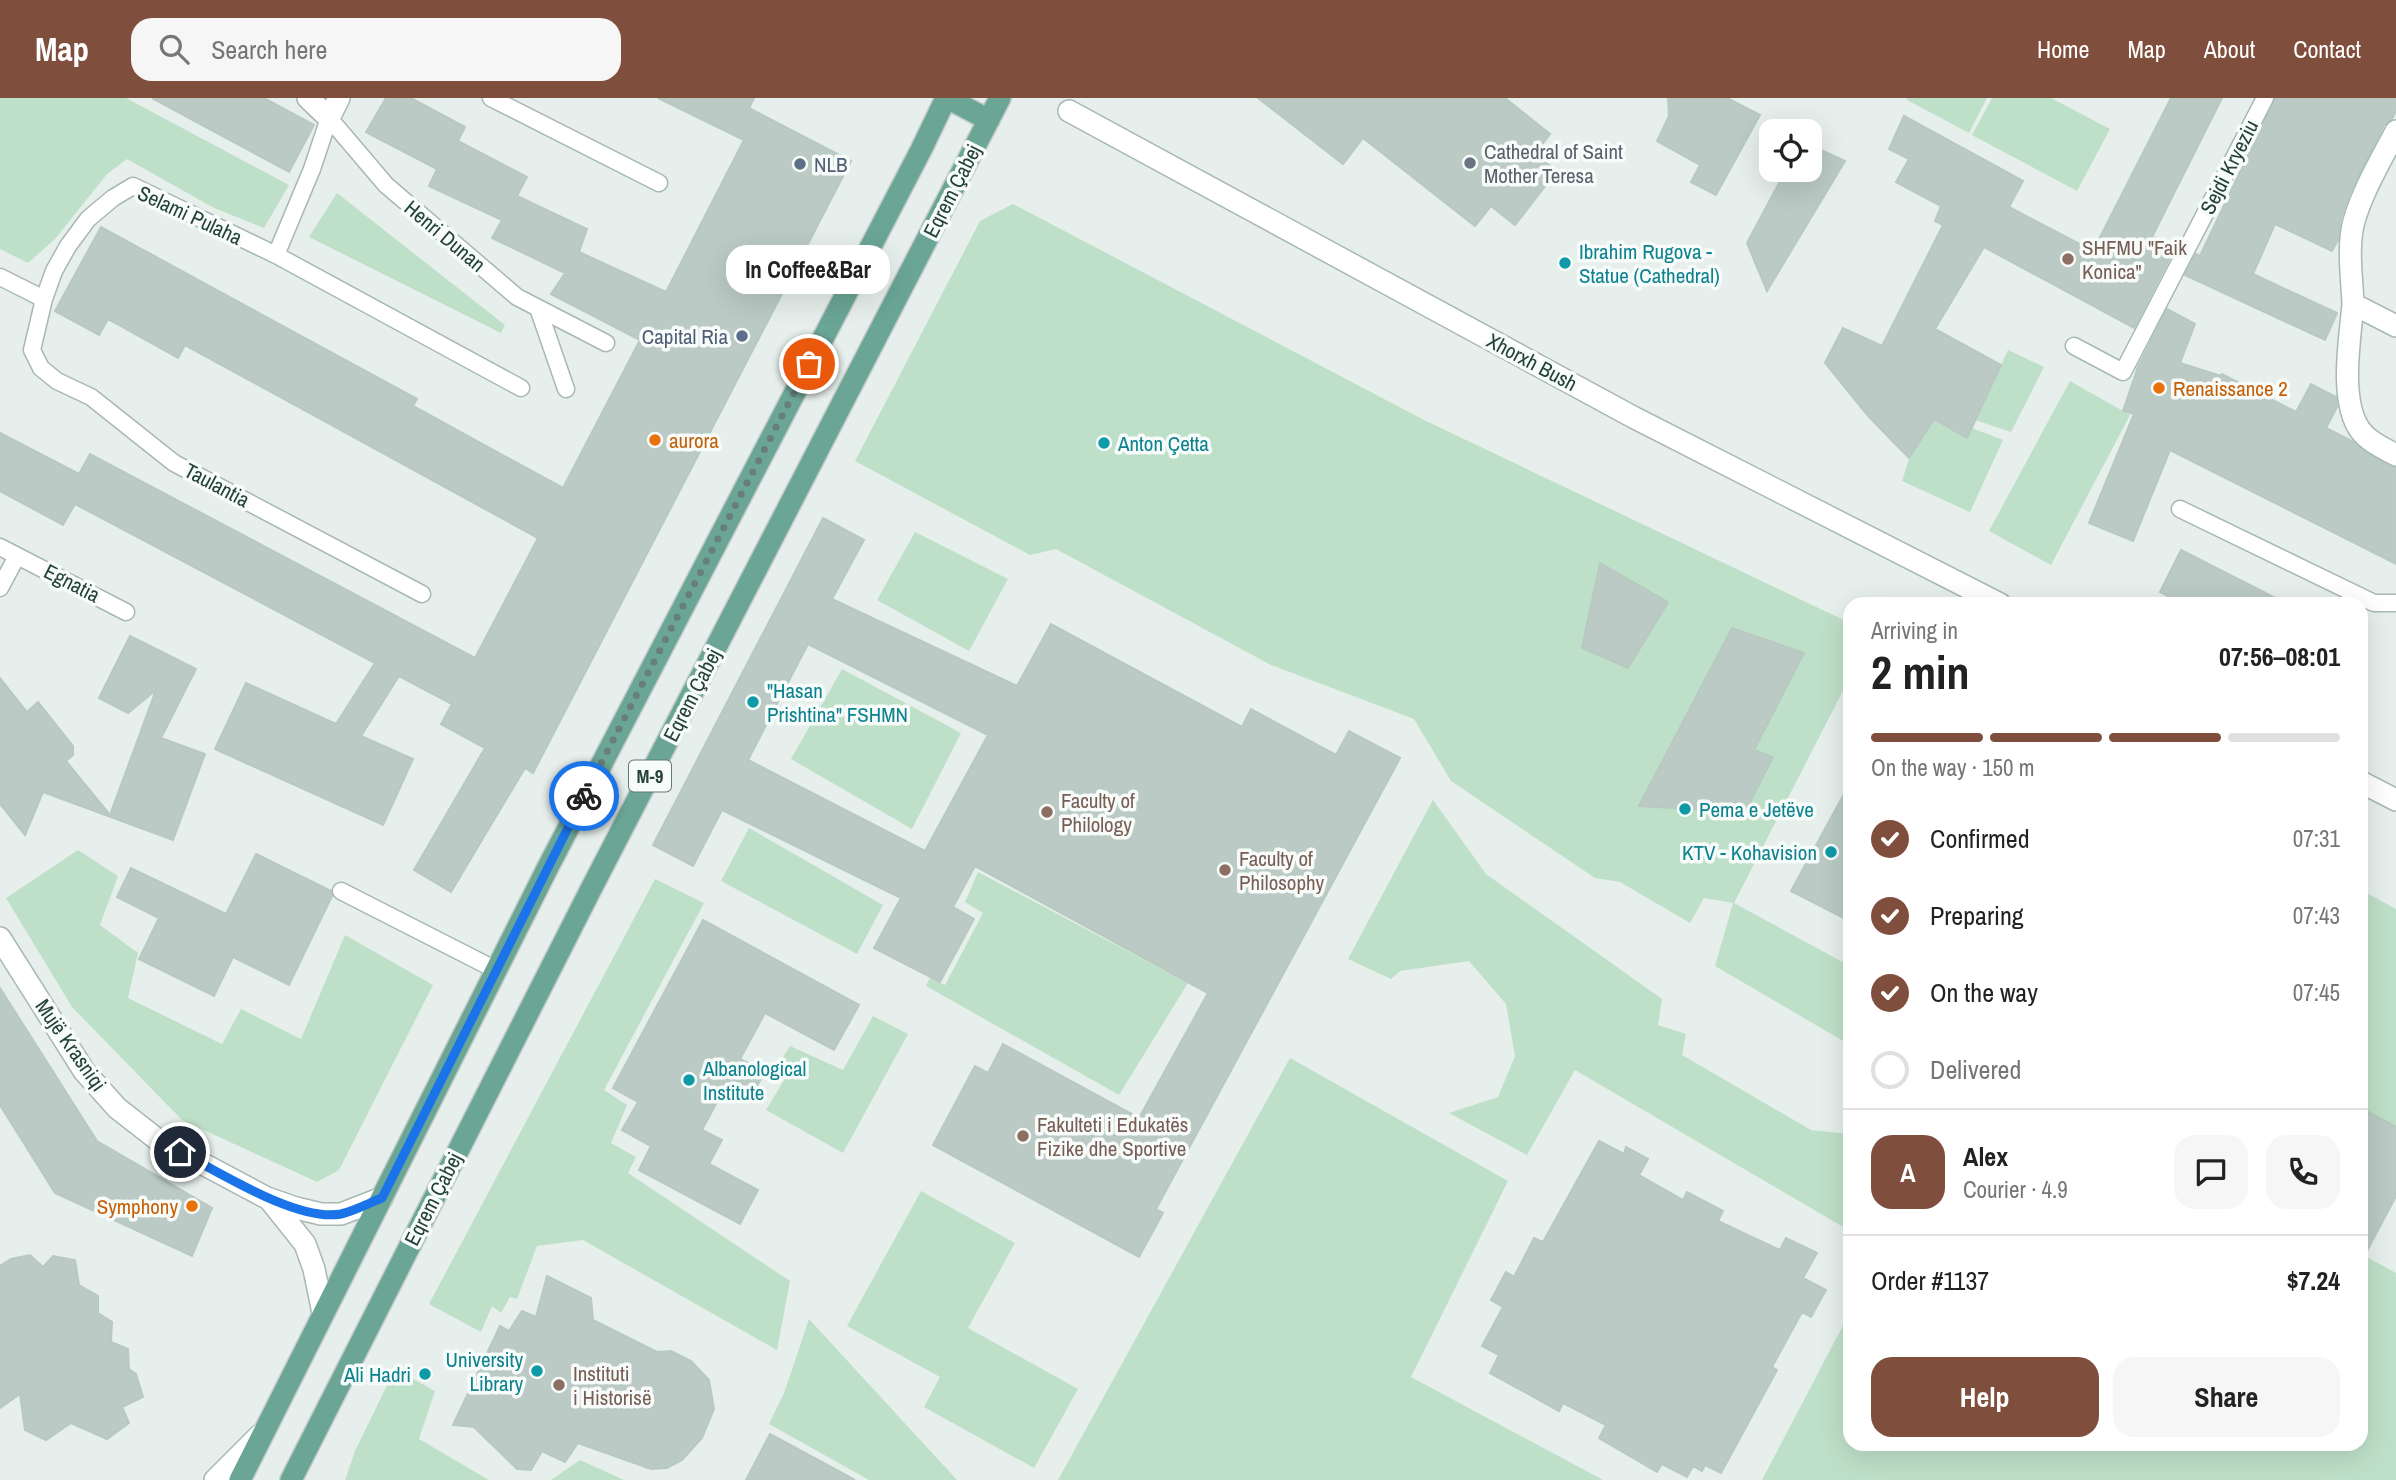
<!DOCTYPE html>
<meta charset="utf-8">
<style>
:root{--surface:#fff;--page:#f6f6f6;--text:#222;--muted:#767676;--line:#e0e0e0;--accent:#804e3d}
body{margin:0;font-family:"Archivo Narrow",sans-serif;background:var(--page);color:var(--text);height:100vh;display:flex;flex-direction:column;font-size:26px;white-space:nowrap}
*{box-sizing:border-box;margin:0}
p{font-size:23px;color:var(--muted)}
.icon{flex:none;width:38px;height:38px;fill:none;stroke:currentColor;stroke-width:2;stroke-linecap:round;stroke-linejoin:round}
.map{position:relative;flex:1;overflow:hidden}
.drawer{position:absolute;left:1843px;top:499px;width:525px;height:854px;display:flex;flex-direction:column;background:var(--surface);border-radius:21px;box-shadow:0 7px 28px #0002}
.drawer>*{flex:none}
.buttons{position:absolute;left:1759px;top:21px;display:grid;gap:14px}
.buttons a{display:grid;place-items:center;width:63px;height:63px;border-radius:14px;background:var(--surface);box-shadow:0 7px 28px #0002;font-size:35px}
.pin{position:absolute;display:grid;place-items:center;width:60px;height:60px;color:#fff;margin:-30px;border:4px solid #fff;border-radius:50%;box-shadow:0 2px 7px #0007}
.courier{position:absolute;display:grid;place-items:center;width:70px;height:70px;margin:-35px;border:5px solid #1a73e8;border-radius:50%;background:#fff;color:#222;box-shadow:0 2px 9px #0007}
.bubble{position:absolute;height:49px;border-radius:21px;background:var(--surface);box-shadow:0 7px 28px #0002;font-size:23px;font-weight:700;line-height:49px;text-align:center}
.overview em{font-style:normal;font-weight:700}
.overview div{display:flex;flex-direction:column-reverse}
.overview{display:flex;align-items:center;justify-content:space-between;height:119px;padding:0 28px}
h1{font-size:46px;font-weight:700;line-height:52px}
.bar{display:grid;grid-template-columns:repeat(4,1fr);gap:10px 7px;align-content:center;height:84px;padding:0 28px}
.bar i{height:9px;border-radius:5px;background:var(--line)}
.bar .active{background:var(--accent)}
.bar p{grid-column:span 4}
.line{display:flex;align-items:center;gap:18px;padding:0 28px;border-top:2px solid var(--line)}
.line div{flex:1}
.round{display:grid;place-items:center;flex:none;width:74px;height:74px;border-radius:21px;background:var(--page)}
ol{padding:0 28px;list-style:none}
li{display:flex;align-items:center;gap:21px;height:77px}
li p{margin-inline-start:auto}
li .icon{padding:7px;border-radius:50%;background:var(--accent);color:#fff;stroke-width:4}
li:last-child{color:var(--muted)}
li i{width:38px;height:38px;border:4px solid var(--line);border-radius:50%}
.primary-button{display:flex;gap:14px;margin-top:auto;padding:14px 28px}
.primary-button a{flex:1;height:80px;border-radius:21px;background:var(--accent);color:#fff;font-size:28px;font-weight:700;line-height:80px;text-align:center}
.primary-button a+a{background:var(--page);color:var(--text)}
header{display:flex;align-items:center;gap:42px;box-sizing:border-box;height:98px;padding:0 35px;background:var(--accent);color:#fff}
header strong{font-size:33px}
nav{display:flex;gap:38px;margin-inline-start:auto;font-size:24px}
.search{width:490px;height:63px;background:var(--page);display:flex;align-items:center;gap:18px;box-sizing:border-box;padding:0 24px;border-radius:21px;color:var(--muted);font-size:26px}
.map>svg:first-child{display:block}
.green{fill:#bfe0c8}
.building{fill:#bbcac4;stroke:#b8c9c2;stroke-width:2;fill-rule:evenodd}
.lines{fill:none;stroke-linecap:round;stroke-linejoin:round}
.service-casing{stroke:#a8b8b2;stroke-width:19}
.pedestrian-casing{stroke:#a8b8b2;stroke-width:24}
.minor-casing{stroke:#a8b8b2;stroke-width:24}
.secondary-casing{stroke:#a4bbb3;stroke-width:24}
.primary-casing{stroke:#c2cac8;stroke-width:24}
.service{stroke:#fff;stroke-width:16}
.pedestrian{stroke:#fff;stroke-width:21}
.minor{stroke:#fff;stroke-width:21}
.secondary{stroke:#fff;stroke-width:21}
.primary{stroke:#6aa596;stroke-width:21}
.done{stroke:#687f78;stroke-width:7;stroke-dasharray:0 12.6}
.route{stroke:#1a73e8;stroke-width:9}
.worship-dot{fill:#6b7280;stroke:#f7fbf9;stroke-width:2.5}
.service-dot{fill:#5c6f8a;stroke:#f7fbf9;stroke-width:2.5}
.education-dot{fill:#8d6e63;stroke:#f7fbf9;stroke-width:2.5}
.culture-dot{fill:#0f9aa8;stroke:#f7fbf9;stroke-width:2.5}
.food-dot{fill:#e8710a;stroke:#f7fbf9;stroke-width:2.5}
.labels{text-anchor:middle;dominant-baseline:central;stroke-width:7;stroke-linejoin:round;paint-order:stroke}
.shield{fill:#f7fbf9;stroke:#637a73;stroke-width:2}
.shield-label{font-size:19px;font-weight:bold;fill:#24423a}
.worship-label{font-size:21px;fill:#5b616d;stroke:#f7fbf9;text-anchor:start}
.service-label{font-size:21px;fill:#4e5e75;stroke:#f7fbf9;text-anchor:start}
.street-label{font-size:21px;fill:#24423a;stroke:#f7fbf9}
.education-label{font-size:21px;fill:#785e54;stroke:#f7fbf9;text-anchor:start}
.culture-label{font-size:21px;fill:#0d838f;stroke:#f7fbf9;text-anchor:start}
.food-label{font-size:21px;fill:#c56008;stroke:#f7fbf9;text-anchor:start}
</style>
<header>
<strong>Map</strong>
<div class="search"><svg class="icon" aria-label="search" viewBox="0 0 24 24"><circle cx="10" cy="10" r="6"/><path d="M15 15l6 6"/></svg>Search here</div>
<nav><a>Home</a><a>Map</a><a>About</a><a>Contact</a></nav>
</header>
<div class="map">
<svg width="2396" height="1382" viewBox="0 0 2396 1382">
<rect width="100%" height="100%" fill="#e6efeb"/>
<path class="green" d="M0,0H126L289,87L264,130L214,110L127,61L107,76L55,141L28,165L0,151Z
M1908,0H1987L1969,35L1907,2Z
M1992,0H2051L2110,31L2077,93L1972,37Z
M337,95L505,227L501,235L309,139Z
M1013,106L1424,322L1850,525V579L1734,805L1850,868V947L1715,868L1733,805L1704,800L1690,825L1620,784L1595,780L1451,683L1414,621L1269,566L1056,451L1030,457L855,363L980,123Z
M2008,252L2044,269L2011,334L1975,322Z
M2070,283L2130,317L2051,467L1989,433Z
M1934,321L1967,339L1972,330L2003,342L1970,414L1902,383L1909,361Z
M915,434L1008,481L969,553L877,502Z
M842,571L961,635L912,731L791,661Z
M1433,702L1486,776L1662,901L1658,927L1686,936L1682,957L1811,1032L1850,1036V1133L1575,972L1527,1057L1449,1015L1498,999L1515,958L1506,906L1469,863L1400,873L1391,881L1348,861Z
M749,730L883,807L857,856L721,783Z
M78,752L118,778L100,827L138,855L128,900L222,946L241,911L301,941L345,837L433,887L339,1072L317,1084L182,1022L72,909L6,800Z
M978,774L1188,885L1119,997L926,888L930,880L945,887L983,815L965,804Z
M655,781L704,805L604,992L627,1007L611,1045L636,1059L628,1075L790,1183L777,1252L583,1142L537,1148L517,1201L510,1199L501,1215L492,1208L481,1234L429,1206Z
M2361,792L2396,811V1030L2361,1010Z
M873,918L908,936L843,1055L766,1012L786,979L773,975L790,948L843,972Z
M1290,960L1508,1083L1411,1279L1603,1382H1058Z
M921,1093L1015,1145L968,1230L1078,1291L1034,1370L924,1309L940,1279L847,1228Z
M2361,1156L2396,1175V1382H1762L1850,1214V1346H2361Z
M809,1221L957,1382H869L769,1326L784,1295Z
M395,1271L435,1293L419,1341L489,1382H345L355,1353Z
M580,1362L624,1382H551Z"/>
<path class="building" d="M152,0H264L314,27L289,74Z
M386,0H411L465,29L458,43L527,79L517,98L587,131L579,154L666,194L744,42L658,0H754L749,10L851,63L533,675L525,670L451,794L414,772L485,650L441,626L452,606L399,578L361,638L413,661L383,727L215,651L246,585L336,626L375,565L75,406L63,427L0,393V335L79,376L90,356L475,560L538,440L185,247L178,260L108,221L99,237L55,213L101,129L417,301L413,308L563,390L640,242L551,196L565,175L492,140L502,122L429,88L437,71L366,34Z
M1258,0H1505L1550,36L1535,56L1557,73L1515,127L1491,108L1475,128L1363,40L1343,66Z
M1668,0H1727L1760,17L1716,97L1691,84L1700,67L1657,43L1669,18Z
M2171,0H2222L2152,139L2176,148L2134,230L1984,149L1935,231L2001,267L1967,340L1934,321L1909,360L1869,319L1825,265L1843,230L1882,248L1943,127L1935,123L1941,108L1896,84L1909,61L1889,51L1904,18L2023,83L2009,109L2093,153Z
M2275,0H2396V13L2392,21L2384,27L2350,95L2341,120L2338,142L2332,153L2275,126L2253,176L2337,215L2325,242L2185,177L2196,156L2200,158Z
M1810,47L1845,63L1767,193L1747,145L1786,72H1810Z
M2167,211L2195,226L2180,265L2221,278L2222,276L2296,314L2311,286L2336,299L2337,309L2326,330L2352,343L2375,360L2396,370V466L2170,352L2133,443L2089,425L2134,316L2123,313L2138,269Z
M823,420L864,442L832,501L1017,588L1051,526L1242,629L1251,611L1336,657L1349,633L1400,660L1156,1111L1163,1115L1139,1159L933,1047L975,968L988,975L1003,946L1139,1020L1208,895L975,768L953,809L974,821L940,884L874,850L901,800L722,712L693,768L653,747ZM808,546L988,637L925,753L748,662Z
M2181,452L2287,506H2183L2160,494Z
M1600,465L1668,504L1628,570L1582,550Z
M1732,530L1804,555L1754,652L1773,659L1745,714L1639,708Z
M130,538L196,571L161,640L205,656L173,742L43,694L25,737L0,706V580L27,614L38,604L73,648V657L66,663L110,717L156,592L128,615L99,600Z
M1850,685V823L1791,793Z
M256,756L331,793L332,798L289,887L233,859L214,898L139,861L159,820L117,799L131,770L226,816Z
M703,822L859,907L834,952L765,915L740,961L765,974L749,1002L725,989L702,1032L722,1042L709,1066L758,1092L740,1126L639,1072L651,1048L622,1032L638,1004L613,990Z
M0,890L97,1043L212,1110L192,1158L55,1095L0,1007Z
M2361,1010L2396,1029V1098L2361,1164Z
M1599,1043L1624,1056L1626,1049L1648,1061L1639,1077L1683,1102L1687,1094L1723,1113L1718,1123L1780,1152L1786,1140L1817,1155L1803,1180L1826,1192L1811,1219L1802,1214L1772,1269L1777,1272L1721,1375L1705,1367L1702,1373L1693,1368L1687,1379L1662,1366L1657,1374L1599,1340L1606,1327L1563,1305L1559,1313L1490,1275L1499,1257L1482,1248L1503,1209L1491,1202L1506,1174L1514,1179L1534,1140L1543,1144Z
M30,1157L43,1169L53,1158L75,1162L79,1187L98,1198V1215L112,1224L111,1244L128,1251L129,1271L136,1276L143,1299L122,1309L129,1325L107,1341L71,1325L46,1342L25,1332L20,1296L0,1310V1168L11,1161Z
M547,1178L591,1200L593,1222L657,1254L671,1253L691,1263L709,1282L714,1311L702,1340L682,1362L667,1370L651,1371L578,1345L565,1364L542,1353L531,1372L517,1371L474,1329L453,1327L500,1228L509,1233L522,1213L536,1219Z
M770,1336L855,1382H746Z"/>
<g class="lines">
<g class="service-casing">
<path id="service" d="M491,0L659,85
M329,20L386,87L517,199L606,245
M276,157L312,71L329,20
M0,179L44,201
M538,210L566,291
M2074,248L2123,274L2265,0
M2180,411L2374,505H2396
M0,449L126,514
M0,490L17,458
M422,496L174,365L91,299L57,283L41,270L32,252L44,201L54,173L68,148L88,121L113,100L133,88L276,157L521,290
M341,793L496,872"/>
</g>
<g class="pedestrian-casing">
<path id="pedestrian" d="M1069,13L1633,319L2000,506
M2361,684L2396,702"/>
</g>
<g class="minor-casing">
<path id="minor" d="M308,0L329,20L339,0
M2396,33C2381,62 2363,92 2354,123C2347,149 2352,180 2353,206L2396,228
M2353,206C2350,241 2339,302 2360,332C2369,344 2383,350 2396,357
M0,840L84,973L117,1010L158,1042L267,1100L296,1110L321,1116H341L382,1100
M269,1101L305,1146L314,1171L323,1215"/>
</g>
<g class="secondary-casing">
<path id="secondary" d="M215,1382L260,1337"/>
</g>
<g class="primary-casing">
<path id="primary" d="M947,0L989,22
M240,1382L547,771L921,52L946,0
M291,1382L590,793L1000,0"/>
</g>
<use href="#service" class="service"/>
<use href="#pedestrian" class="pedestrian"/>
<use href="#minor" class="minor"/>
<use href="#secondary" class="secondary"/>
<use href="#primary" class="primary"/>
</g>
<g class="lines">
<path class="done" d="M584,698L809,266"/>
<path class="route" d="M180,1054C219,1074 297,1124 341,1116C354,1113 369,1105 382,1100L584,698"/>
</g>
<circle class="worship-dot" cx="1470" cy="65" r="7"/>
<g class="service-dot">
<circle cx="800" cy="66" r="7"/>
<circle cx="742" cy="238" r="7"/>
</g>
<g class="education-dot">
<circle cx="2068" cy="161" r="7"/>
<circle cx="1047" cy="714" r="7"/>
<circle cx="1225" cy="772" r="7"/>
<circle cx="1023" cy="1038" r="7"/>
<circle cx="559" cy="1287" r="7"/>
</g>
<g class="culture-dot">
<circle cx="1565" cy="165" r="7"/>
<circle cx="1104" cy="345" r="7"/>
<circle cx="753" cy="604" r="7"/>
<circle cx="1685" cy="711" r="7"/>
<circle cx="1831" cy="754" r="7"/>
<circle cx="689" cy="982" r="7"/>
<circle cx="537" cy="1273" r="7"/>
<circle cx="425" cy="1276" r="7"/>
</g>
<g class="food-dot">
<circle cx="2159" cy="290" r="7"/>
<circle cx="655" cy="342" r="7"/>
<circle cx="192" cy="1108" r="7"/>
</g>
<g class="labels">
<rect class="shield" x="629" y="662.5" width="42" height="31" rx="5"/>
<g class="shield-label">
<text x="650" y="678">M-9</text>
</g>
<g class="worship-label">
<text x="1484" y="53">Cathedral of Saint<tspan x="1484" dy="24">Mother Teresa</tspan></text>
</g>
<g class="service-label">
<text x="814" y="66">NLB</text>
<text x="728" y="238" text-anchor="end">Capital Ria</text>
</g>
<g class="street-label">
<text transform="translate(2229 69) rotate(-63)">Sejdi Kryeziu</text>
<text transform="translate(952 93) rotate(-63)">Eqrem Çabej</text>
<text transform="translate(190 117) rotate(25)">Selami Pulaha</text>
<text transform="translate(445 138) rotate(40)">Henri Dunan</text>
<text transform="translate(1532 264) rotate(28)">Xhorxh Bush</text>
<text transform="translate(217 387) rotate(28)">Taulantia</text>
<text transform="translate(72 485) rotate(27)">Egnatia</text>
<text transform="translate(692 597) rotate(-63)">Eqrem Çabej</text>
<text transform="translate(71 947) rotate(55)">Mujë Krasniqi</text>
<text transform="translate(433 1101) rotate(-63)">Eqrem Çabej</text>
</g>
<g class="education-label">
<text x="2082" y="149">SHFMU "Faik<tspan x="2082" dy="24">Konica"</tspan></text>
<text x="1061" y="702">Faculty of<tspan x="1061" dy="24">Philology</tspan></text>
<text x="1239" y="760">Faculty of<tspan x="1239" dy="24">Philosophy</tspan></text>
<text x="1037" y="1026">Fakulteti i Edukatës<tspan x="1037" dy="24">Fizike dhe Sportive</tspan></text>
<text x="573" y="1275">Instituti<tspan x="573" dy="24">i Historisë</tspan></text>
</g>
<g class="culture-label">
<text x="1579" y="153">Ibrahim Rugova -<tspan x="1579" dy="24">Statue (Cathedral)</tspan></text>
<text x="1118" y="345">Anton Çetta</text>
<text x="767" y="592">"Hasan<tspan x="767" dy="24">Prishtina" FSHMN</tspan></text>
<text x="1699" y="711">Pema e Jetëve</text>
<text x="1817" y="754" text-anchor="end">KTV - Kohavision</text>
<text x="703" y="970">Albanological<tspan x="703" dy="24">Institute</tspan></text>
<text x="523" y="1261" text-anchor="end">University<tspan x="523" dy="24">Library</tspan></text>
<text x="411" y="1276" text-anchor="end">Ali Hadri</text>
</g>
<g class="food-label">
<text x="2173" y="290">Renaissance 2</text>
<text x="669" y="342">aurora</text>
<text x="178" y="1108" text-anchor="end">Symphony</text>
</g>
</g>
</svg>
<div class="buttons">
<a><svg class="icon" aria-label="locate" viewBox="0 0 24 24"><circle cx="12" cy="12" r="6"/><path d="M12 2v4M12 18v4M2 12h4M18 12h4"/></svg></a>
</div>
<div class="pin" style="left:809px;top:266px;background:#ea580c"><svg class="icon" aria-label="bag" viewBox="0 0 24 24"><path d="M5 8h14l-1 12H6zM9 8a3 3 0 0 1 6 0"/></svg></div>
<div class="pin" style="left:180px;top:1054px;background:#1f2937"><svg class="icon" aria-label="home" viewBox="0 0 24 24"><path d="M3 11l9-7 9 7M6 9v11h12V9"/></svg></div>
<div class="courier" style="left:584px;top:698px"><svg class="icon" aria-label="bike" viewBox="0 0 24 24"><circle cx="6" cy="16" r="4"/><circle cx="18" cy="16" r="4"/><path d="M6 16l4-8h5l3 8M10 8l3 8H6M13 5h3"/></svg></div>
<div class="bubble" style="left:726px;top:147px;width:164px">In Coffee&amp;Bar</div>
<section class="drawer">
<div class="overview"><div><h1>2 min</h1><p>Arriving in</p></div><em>07:56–08:01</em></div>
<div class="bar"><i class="active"></i><i class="active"></i><i class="active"></i><i></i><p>On the way · 150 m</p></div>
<ol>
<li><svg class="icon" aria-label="check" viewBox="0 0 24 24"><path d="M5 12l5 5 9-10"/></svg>Confirmed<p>07:31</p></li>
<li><svg class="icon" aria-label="check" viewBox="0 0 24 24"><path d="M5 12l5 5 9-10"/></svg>Preparing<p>07:43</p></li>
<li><svg class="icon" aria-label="check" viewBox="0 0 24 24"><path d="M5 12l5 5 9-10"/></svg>On the way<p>07:45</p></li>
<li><i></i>Delivered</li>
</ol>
<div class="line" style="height:126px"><b class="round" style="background:var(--accent);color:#fff">A</b><div><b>Alex</b><p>Courier · 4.9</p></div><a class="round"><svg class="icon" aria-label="chat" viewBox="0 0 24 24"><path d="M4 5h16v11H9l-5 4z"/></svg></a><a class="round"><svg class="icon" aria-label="phone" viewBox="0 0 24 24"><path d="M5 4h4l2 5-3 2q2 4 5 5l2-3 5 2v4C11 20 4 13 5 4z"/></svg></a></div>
<div class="line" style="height:91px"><div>Order #1137</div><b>$7.24</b></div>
<div class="primary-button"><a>Help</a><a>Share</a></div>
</section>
</div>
